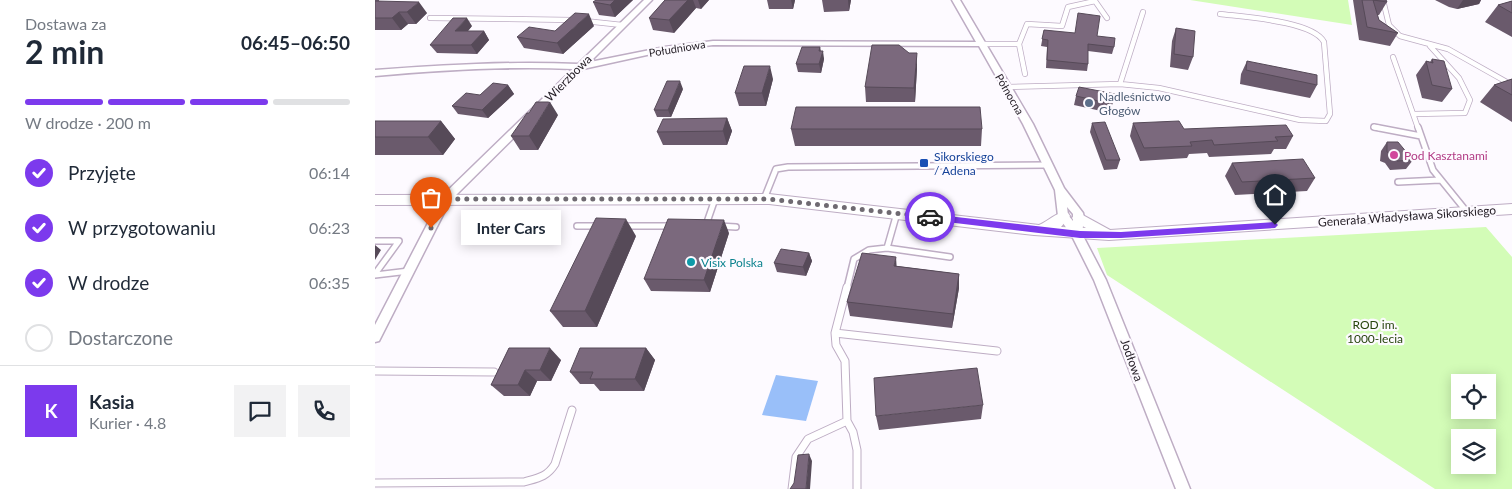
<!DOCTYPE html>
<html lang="pl">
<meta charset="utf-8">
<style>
:root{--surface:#fff;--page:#f2f2f3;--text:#1f2937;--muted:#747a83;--line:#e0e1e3;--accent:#7c3aed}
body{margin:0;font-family:Lato,sans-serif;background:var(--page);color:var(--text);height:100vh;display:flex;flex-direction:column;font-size:19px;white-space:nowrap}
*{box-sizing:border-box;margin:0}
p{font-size:16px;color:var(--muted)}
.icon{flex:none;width:28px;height:28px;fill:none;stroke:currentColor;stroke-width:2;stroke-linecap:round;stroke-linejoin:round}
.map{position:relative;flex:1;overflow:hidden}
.sheet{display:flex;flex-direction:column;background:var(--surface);width:375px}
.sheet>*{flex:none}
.buttons{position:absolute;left:1076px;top:374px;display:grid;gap:10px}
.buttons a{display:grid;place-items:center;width:45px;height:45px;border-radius:0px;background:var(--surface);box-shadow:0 2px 12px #0003;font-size:25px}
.pin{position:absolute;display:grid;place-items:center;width:42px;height:42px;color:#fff;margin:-51px -21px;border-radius:50% 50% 50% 0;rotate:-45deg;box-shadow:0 0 5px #0007}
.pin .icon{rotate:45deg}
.courier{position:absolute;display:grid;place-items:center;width:50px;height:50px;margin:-25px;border:4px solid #7c3aed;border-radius:50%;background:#fff;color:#222;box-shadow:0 1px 6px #0007}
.bubble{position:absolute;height:35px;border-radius:0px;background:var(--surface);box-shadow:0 2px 12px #0003;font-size:16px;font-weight:700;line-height:35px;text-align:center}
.headline em{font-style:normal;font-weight:700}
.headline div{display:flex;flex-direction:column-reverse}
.headline{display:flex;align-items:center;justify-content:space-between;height:85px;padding:0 25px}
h1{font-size:32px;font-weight:700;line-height:38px}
.bar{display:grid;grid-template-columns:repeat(4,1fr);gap:8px 5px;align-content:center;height:60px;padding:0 25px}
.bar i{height:6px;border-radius:4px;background:var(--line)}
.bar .on{background:var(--accent)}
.bar p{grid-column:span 4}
.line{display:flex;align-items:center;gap:12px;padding:0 25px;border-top:1px solid var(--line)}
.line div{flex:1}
.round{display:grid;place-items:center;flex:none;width:52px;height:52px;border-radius:0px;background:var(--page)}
ol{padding:0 25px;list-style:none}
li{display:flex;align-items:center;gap:15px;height:55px}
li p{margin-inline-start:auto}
li .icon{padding:5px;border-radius:50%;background:var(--accent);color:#fff;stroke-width:4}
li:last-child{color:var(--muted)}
li i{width:28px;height:28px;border:2px solid var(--line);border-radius:50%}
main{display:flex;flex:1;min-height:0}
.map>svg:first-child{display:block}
.green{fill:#d3fcb7;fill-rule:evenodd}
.water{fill:#99bff9}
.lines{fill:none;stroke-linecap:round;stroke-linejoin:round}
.service-far2-casing{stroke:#beadc4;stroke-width:6}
.service-far1-casing{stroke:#beadc4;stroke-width:8}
.service-casing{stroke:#beadc4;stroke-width:9}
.minor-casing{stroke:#beadc4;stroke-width:3}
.tertiary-casing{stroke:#beadc4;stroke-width:2}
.service-far2{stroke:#fff;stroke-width:4.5}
.service-far1{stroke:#fff;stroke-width:5}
.service{stroke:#fff;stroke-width:7}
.minor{fill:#fff;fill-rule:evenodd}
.tertiary{fill:#fff;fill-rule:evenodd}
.wall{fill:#6a5a6c}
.shaded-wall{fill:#564a58}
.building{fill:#7b697d;stroke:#564a58}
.route{fill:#7c3aed}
.done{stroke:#6f6a71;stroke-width:5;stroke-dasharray:0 9}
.service-dot{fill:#5c6f8a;stroke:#fdfaff;stroke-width:2}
.hotel-dot{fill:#d1479c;stroke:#fdfaff;stroke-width:2}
.transit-dot{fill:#1a4fb4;stroke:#fdfaff;stroke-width:2}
.culture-dot{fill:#0f9aa8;stroke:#fdfaff;stroke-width:2}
.labels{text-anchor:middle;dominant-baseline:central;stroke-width:4.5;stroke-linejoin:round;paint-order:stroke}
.far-street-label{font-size:11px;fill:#231d25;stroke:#fdfaff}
.street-label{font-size:12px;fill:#231d25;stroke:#fdfaff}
.service-label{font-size:12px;fill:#4e5e75;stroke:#fdfaff;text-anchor:start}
.hotel-label{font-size:12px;fill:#b23c85;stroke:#fdfaff;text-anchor:start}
.transit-label{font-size:12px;fill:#164399;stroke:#fdfaff;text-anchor:start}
.culture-label{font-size:12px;fill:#0d838f;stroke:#fdfaff;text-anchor:start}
.park-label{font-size:12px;fill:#27440d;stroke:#fdfaff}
</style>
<main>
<section class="sheet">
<div class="headline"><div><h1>2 min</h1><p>Dostawa za</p></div><em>06:45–06:50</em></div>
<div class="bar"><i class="on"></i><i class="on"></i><i class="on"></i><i></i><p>W drodze · 200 m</p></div>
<ol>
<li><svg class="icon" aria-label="check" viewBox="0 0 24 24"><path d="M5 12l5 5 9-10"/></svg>Przyjęte<p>06:14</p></li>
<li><svg class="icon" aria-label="check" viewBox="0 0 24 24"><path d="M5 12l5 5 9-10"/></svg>W przygotowaniu<p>06:23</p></li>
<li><svg class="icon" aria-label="check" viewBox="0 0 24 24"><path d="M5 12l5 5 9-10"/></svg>W drodze<p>06:35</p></li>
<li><i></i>Dostarczone</li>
</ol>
<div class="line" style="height:90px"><b class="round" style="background:var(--accent);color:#fff">K</b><div><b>Kasia</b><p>Kurier · 4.8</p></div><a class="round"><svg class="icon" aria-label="chat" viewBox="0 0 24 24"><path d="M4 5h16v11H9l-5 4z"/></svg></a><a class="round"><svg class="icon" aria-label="phone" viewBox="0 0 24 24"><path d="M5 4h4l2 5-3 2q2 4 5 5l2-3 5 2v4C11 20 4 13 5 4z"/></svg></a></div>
</section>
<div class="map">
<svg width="1137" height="489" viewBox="0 0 1137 489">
<rect width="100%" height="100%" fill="#fdfaff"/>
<path class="green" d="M815,0H973L977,25Z
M1111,227L1137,257V489H1060L732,275L722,248ZM1112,382V410H1085V382ZM1085,438H1112V465H1085Z"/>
<path class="water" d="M401,375L443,381L431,421L387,415Z"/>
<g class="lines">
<g class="service-far2-casing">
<path id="service-far2" d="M1008,0L1014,25L1025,36L1073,49L1137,85
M55,18L198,20
M210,21L247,25
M606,44H644L652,24L687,26L693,7L720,1L732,18
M644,44L650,74
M1018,57L1043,128
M745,84L768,12
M631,87L745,84L784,88L925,120L951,121L955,114L949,42C938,21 869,17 845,14
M1039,114L1090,113L1095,100L1084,78L1055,46
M999,127L1004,128"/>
</g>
<g class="service-far1-casing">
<path id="service-far1" d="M999,127L1046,136
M1043,127L1058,170L1092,212
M1023,182L1065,180
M389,199L401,169L413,167L672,165
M331,225L340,199
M202,226H223
M249,226H298
M344,226L361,227
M0,241H24L0,274
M512,248L575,257
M0,275L34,271
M472,288L479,259L494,250L512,248L522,213"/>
</g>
<g class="service-casing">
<path id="service" d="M472,287L460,333L461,345L470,361L472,421L478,432L482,450V489
M460,333L622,351
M0,371L119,372
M0,483L149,482C163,478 172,477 180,464L197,410
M417,489L421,457L433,439L472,421"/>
</g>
<g class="minor-casing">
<path id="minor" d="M269,0H277L215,62L290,47L338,41L601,42L577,0H585L658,124L689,188L708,213L709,218L707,234L731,280L815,489H801L719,280L697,236L683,216L680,190L648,124L604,46L338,45L290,51L208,69L75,201L4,341L0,342V325L67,196L198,69C131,66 66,70 0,76V70C68,65 135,61 203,64ZM692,207L698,214V221L693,215Z"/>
</g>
<g class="tertiary-casing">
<path id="tertiary" d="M394,194L664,225C674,221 683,210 693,213L695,216L686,227L711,228L699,221L697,218L699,215L704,213L735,230L1137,204V214L734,240L659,235L394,204L0,205V195Z"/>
</g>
<use href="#service-far2" class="service-far2"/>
<use href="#service-far1" class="service-far1"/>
<use href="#service" class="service"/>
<use href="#minor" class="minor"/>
<use href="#tertiary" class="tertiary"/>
</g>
<path class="wall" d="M0,0H4V1L52,13L41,24H33L26,30H0Z
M258,0L240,17L224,15L218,2Z
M290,0H334L326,9L321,8L299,33L278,30L274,18Z
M392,0H420L418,9H394Z
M447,0H476L474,11L449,12Z
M978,0H1011L1012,2L1004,15H1002L1004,20L1023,33L1015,46L984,40Z
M1060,0H1106L1104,4L1082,9L1074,7Z
M1137,1V37L1110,22L1123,5Z
M97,26L93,31H109L114,40L102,54L62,53L55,45Z
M219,26L188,54L149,48L142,37Z
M801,28L818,57L813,70L795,67L797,41Z
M669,30L722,36L739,47L737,54L713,51V64L712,71L671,68L672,47L666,46Z
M445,47L446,51L449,59L446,73L423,72L421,64Z
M1057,59L1077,89L1067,102L1047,98L1041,75L1051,61L1055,62Z
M872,61L942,85L935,98L865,84L866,74Z
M542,68L540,102H491L490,87Z
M398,79L391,106H364L360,93Z
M1137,79V122L1105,102L1119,85Z
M133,85L139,94L113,118L83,114L77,106L105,95Z
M308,89L296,117H282L279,110Z
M740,94L735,113L699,105L701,96Z
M183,115L163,150H145L136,136Z
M352,118L357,131L352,145H288L282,132Z
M0,121H66L80,139L68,155H0Z
M717,123L745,160L742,169L729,170L715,132Z
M758,123L809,129L918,136L911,149H899L896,154L834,157L832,153L814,154L812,158L765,161L755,136Z
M416,129H607L606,146H420Z
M1012,142L1038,160L1031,169L1015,170L1010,163L1005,161L1006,151Z
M857,163L940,178L932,191L860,195L850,176Z
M354,233L335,292L276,291L269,279Z
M261,236L222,327H188L175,311Z
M434,253L437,261L431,276L402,272L399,263Z
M522,266L584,274V288L577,328L475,316L472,302Z
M134,348L186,360L176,381H162L155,396H129L116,385Z
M271,348L280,360L269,391H225L219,384H205L195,372Z
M608,405L606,419L504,430L501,416Z"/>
<path class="shaded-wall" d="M240,0H258L240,17L235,5Z
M313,0H318L321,8L299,33L294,20Z
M323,0H334L326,9Z
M416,0H420L418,9Z
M473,0H476L474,11Z
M1088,0H1106L1104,4L1082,9Z
M44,2L52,13L41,24L32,12Z
M24,12L33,24L26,30L17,18Z
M214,14L219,26L188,54L182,43Z
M92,18L97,26L86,39L80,31Z
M109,31L114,40L102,54L96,45Z
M448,51L449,59L446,73L444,64Z
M542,53V68L540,102L539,88Z
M395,66L398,79L391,106L387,93Z
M305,81L308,89L296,117L293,110Z
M133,85L139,94L113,118L107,110Z
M175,102L183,115L163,150L154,136Z
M352,118L357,131L352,145L348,131Z
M66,121L80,139L68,155L53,137Z
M251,219L261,236L222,327L210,311Z
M349,220L354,233L335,292L329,280Z
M0,245L6,250L0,260Z
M434,253L437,261L431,276L428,267Z
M521,257L522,272L519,266Z
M584,274V288L577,328L578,314Z
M175,348L186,360L176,381L165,370Z
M271,348L280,360L269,391L260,379Z
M150,370L162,381L155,396L143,385Z
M434,454L437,461L435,489H431Z"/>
<path class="building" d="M221,0H240L235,5L218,2Z
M290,0H313L294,20L274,18Z
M987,0H1011L1012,2L998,0L1004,20L1023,33L992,27Z
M0,1L44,2L32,12H24L17,18H0Z
M1137,1V13L1123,5Z
M200,13L214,14L182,43L142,37L154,27L180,31Z
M703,13L725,16L722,36L740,38L739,47L713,44V64L672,60L673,40L667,39L669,30L700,33Z
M78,18H92L80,31H109L96,45H55Z
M801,28L820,31L818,57L799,54Z
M497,45H524L534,53H542L539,88L490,87Z
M427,47H445L444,51H448L444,64H421Z
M1057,59L1069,61L1077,89L1057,85L1051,61L1058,63Z
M872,61L942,75V85L871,70Z
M369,66H395L387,93H360Z
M1137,79V95L1119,85Z
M292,81H305L293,110H279Z
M118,83L133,85L107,110L77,106L91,93L105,95Z
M704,87L740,94L737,104L701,96Z
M161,102H175L154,136H136L152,113H154Z
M421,107H605L607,129H416Z
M352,118L348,131L282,132L288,119Z
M0,121H66L53,137H0Z
M804,121L809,129L911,125L918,136L900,137L903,141L839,145L837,140L815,142L817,146L769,148L758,123Z
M730,122L745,160H731L717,123Z
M1012,142H1023L1038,160L1022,161L1016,154L1012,152Z
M928,159L940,178L867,182L857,163Z
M221,218L251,219L210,311H175Z
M293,219L349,220L329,280L269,279Z
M406,249L434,253L428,267L399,263Z
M487,253L521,257L519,266L584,274L578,314L472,302Z
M134,348H175L165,370H150L143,385H116Z
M205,348H271L260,379H215L218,372H195Z
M602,368L608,405L501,416L499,378Z
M434,454L431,489H415L419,483L423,455Z"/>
<path class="route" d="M555,214L705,231L746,232L900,222L903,225L900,228L746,238H705L555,220L551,217Z"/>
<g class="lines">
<path class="done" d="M56,228L70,199H394L555,217"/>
</g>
<circle class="service-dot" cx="714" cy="103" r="5"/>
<circle class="hotel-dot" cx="1019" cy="155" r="5"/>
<rect class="transit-dot" x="544" y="158" width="10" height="10" rx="2.5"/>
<circle class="culture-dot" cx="316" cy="262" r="5"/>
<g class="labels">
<g class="far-street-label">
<text transform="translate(302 48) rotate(-9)">Południowa</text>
<text transform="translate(635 94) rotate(60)">Północna</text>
</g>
<g class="street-label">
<text transform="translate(193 78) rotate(-45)">Wierzbowa</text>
<text transform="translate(1032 216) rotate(-4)">Generała Władysława Sikorskiego</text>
<text transform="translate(757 360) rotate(70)">Jodłowa</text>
</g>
<g class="service-label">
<text x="724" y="96">Nadleśnictwo<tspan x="724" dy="14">Głogów</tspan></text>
</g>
<g class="hotel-label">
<text x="1029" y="155">Pod Kasztanami</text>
</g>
<g class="transit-label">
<text x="559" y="156">Sikorskiego<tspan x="559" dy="14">/ Adena</tspan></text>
</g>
<g class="culture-label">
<text x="326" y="262">Visix Polska</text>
</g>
<g class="park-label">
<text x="1000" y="324">ROD im.<tspan x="1000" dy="14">1000-lecia</tspan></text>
</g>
</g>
</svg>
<div class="buttons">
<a><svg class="icon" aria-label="locate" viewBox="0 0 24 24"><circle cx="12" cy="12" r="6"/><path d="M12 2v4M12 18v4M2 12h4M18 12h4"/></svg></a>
<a><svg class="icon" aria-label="layers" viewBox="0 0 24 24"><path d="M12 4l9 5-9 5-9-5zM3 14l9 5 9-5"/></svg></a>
</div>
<div class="pin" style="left:56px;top:228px;background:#ea580c"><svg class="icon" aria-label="bag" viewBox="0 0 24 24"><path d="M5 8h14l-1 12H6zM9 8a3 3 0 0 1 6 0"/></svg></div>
<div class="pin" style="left:900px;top:225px;background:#1f2937"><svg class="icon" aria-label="home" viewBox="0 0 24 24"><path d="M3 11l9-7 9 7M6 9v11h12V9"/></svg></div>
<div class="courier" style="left:555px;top:217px"><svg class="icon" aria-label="car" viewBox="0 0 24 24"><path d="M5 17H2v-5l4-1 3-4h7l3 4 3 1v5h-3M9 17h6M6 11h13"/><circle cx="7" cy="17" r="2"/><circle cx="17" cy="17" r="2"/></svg></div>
<div class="bubble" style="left:86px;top:210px;width:100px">Inter Cars</div>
</div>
</main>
